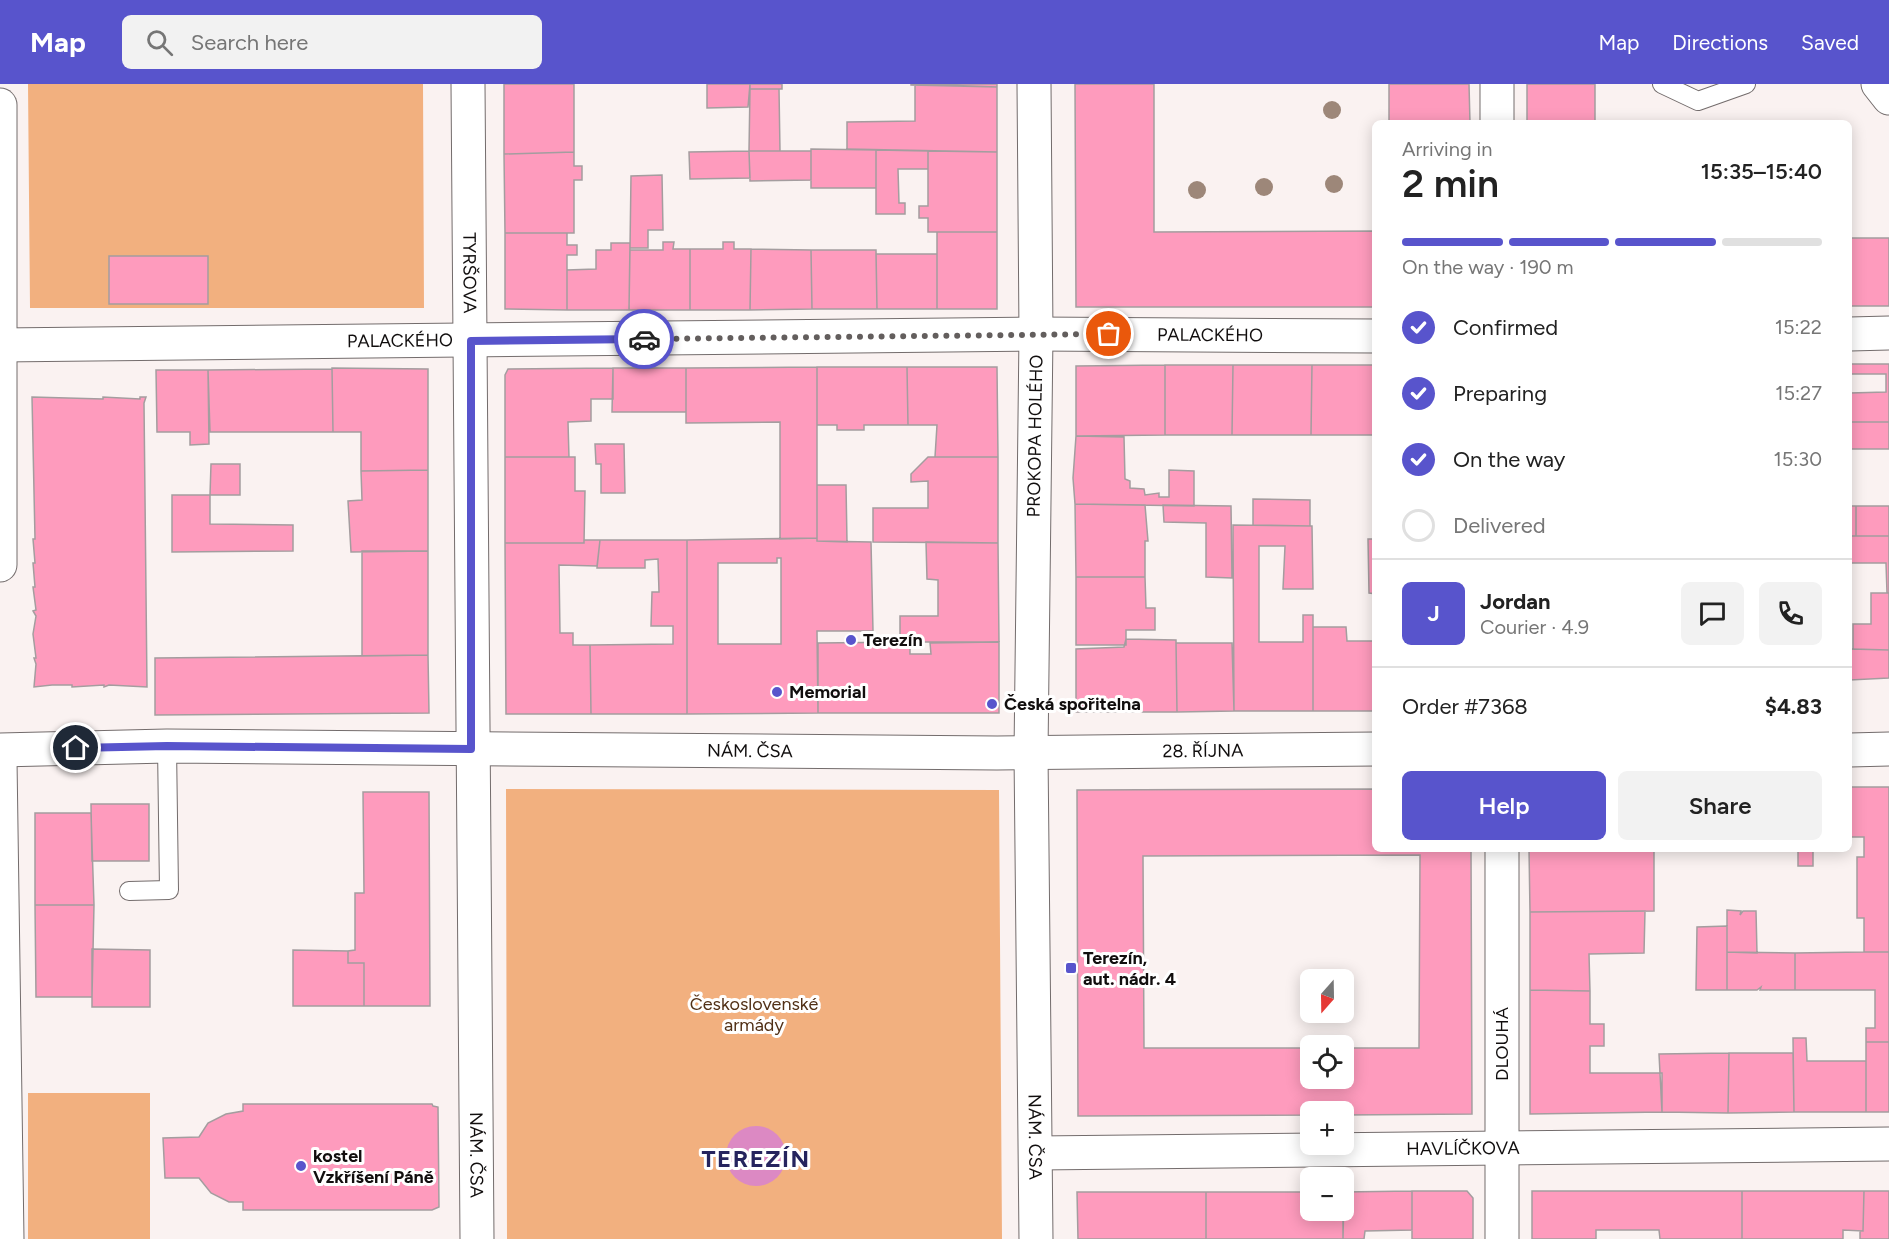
<!DOCTYPE html>
<meta charset="utf-8">
<style>
:root{--surface:#fff;--page:#f2f2f2;--text:#222;--muted:#767676;--line:#e0e0e0;--accent:#5854cc}
body{margin:0;font-family:Figtree,sans-serif;background:var(--page);color:var(--text);height:100vh;display:flex;flex-direction:column;font-size:22px;white-space:nowrap}
*{box-sizing:border-box;margin:0}
p{font-size:20px;color:var(--muted)}
.icon{flex:none;width:33px;height:33px;fill:none;stroke:currentColor;stroke-width:2;stroke-linecap:round;stroke-linejoin:round}
.map{position:relative;flex:1;overflow:hidden}
.sheet{position:absolute;left:1372px;top:36px;width:480px;height:732px;display:flex;flex-direction:column;background:var(--surface);border-radius:9px;box-shadow:0 3px 15px #0003}
.sheet>*{flex:none}
.needle{width:39px;rotate:200deg}
.tools{position:absolute;left:1300px;top:885px;display:grid;gap:12px}
.tools a{display:grid;place-items:center;width:54px;height:54px;border-radius:9px;background:var(--surface);box-shadow:0 3px 15px #0003;font-size:30px}
.pin{position:absolute;display:grid;place-items:center;width:51px;height:51px;color:#fff;margin:-26px;border:3px solid #fff;border-radius:50%;box-shadow:0 2px 6px #0007}
.courier{position:absolute;display:grid;place-items:center;width:60px;height:60px;margin:-30px;border:4px solid #5854cc;border-radius:50%;background:#fff;color:#222;box-shadow:0 2px 8px #0007}
.summary em{font-style:normal;font-weight:600}
.summary div{display:flex;flex-direction:column-reverse}
.summary{display:flex;align-items:center;justify-content:space-between;height:102px;padding:0 30px}
h1{font-size:39px;font-weight:600;line-height:45px}
.bar{display:grid;grid-template-columns:repeat(4,1fr);gap:9px 6px;align-content:center;height:72px;padding:0 30px}
.bar i{height:8px;border-radius:4px;background:var(--line)}
.bar .current{background:var(--accent)}
.bar p{grid-column:span 4}
.line{display:flex;align-items:center;gap:15px;padding:0 30px;border-top:2px solid var(--line)}
.line div{flex:1}
.round{display:grid;place-items:center;flex:none;width:63px;height:63px;border-radius:9px;background:var(--page)}
ol{padding:0 30px;list-style:none}
li{display:flex;align-items:center;gap:18px;height:66px}
li p{margin-inline-start:auto}
li .icon{padding:6px;border-radius:50%;background:var(--accent);color:#fff;stroke-width:4}
li:last-child{color:var(--muted)}
li i{width:33px;height:33px;border:3px solid var(--line);border-radius:50%}
.button{display:flex;gap:12px;margin-top:auto;padding:12px 30px}
.button a{flex:1;height:69px;border-radius:9px;background:var(--accent);color:#fff;font-size:24px;font-weight:600;line-height:69px;text-align:center}
.button a+a{background:var(--page);color:var(--text)}
header{display:flex;align-items:center;gap:36px;box-sizing:border-box;height:84px;padding:0 30px;background:var(--accent);color:#fff}
header strong{font-size:28px}
nav{display:flex;gap:33px;margin-inline-start:auto;font-size:21px}
.search{width:420px;height:54px;background:var(--page);display:flex;align-items:center;gap:15px;box-sizing:border-box;padding:0 21px;border-radius:9px;color:var(--muted);font-size:22px}
.map>svg:first-child{display:block}
.green{fill:#f2b07f}
.water{fill:#dc89c3}
.building{fill:#fe9bbd;stroke:#a49d9f;stroke-width:1.5;fill-rule:evenodd}
.lines{fill:none;stroke-linecap:round;stroke-linejoin:round}
.service-casing{stroke:#736c6c;stroke-width:20}
.minor-casing{stroke:#736c6c;stroke-width:35}
.service{stroke:#fff;stroke-width:18}
.minor{stroke:#fff;stroke-width:33}
.tree{fill:#9d8779}
.done{stroke:#635e5d;stroke-width:6;stroke-dasharray:0 10.8}
.route{stroke:#5854cc;stroke-width:8}
.poi-dot{fill:#5854cc;stroke:#fff;stroke-width:2}
.labels{text-anchor:middle;dominant-baseline:central;stroke-width:6;stroke-linejoin:round;paint-order:stroke}
.street-label{font-size:18px;fill:#110e0e;stroke:#fff}
.poi-label{font-size:18px;font-weight:bold;fill:#110e0e;stroke:#fff;text-anchor:start}
.park-label{font-size:18px;fill:#513016;stroke:#fff}
.district-label{font-size:24px;font-weight:bold;letter-spacing:1.5px;fill:#26245e;stroke:#fff}
</style>
<header>
<strong>Map</strong>
<div class="search"><svg class="icon" aria-label="search" viewBox="0 0 24 24"><circle cx="10" cy="10" r="6"/><path d="M15 15l6 6"/></svg>Search here</div>
<nav><a>Map</a><a>Directions</a><a>Saved</a></nav>
</header>
<div class="map">
<svg width="1889" height="1155" viewBox="0 0 1889 1155">
<rect width="100%" height="100%" fill="#faf2f1"/>
<path class="green" d="M28,0H423L424,224H30Z
M506,705L999,706L1002,1155H507Z
M28,1009H150V1155H28Z"/>
<path class="water" d="M726 1072a30 30 0 1 1 60 0a30 30 0 1 1-60 0Z"/>
<path class="building" d="M504,0H574V68L504,70Z
M707,0H750L748,23L707,24Z
M750,0H782V5H750Z
M911,0H997V3L911,1Z
M915,0L997,3V68L847,65V38L915,37Z
M1075,0H1154V148L1376,147V223H1076Z
M1389,0H1469L1470,39H1389Z
M1527,0H1595V39H1527Z
M750,5H779L780,67H749Z
M811,65L876,66V104H811Z
M876,66L928,67V85H898L899,119H905V130H876Z
M749,67H811V96L750,97Z
M749,67L750,94L690,95L689,68Z
M928,67L997,68V148H928V134H919V122H928Z
M574,68V82H582V96H574V149H505L504,70Z
M662,91L663,146H648V164H630L631,92Z
M937,148H997V225H937Z
M505,149H567V161H577V171H567V226L505,225Z
M1850,154H1889V222H1850Z
M663,158H674L673,165H690V226H629L630,166H663Z
M723,158H734V165H751L750,226H690V165H723Z
M611,159H630L629,226H567V186L596,185V166H611Z
M751,165L811,166L812,225L750,226Z
M811,166H876L877,225H812Z
M876,170H937V225H877Z
M109,172H208V220H109Z
M1851,280H1889V338H1850V309L1886,308V290H1850Z
M1165,281H1233L1232,351H1165Z
M1165,281V351L1076,352V282Z
M1233,281H1312L1311,351H1232Z
M1312,281H1376V351H1311Z
M817,283H907L908,341H864V346H837V341H817Z
M817,283V454L780,455V338L686,339V284Z
M907,283H997L998,373H935L937,341H908Z
M332,284L428,285V386L361,387V348H333Z
M613,284H686V328H612Z
M613,284V315H591V337L568,338L569,373H505V291L508,285Z
M332,285L333,348H210L208,286Z
M156,286H208L209,360L190,361V348H157Z
M32,313L103,315V313L140,315V313H146L144,319L147,603L109,601L104,603V601L72,603V601H52L34,603L36,580L34,574H36L33,550L36,532L33,527L36,526L33,503H35L33,479H35L33,455H35Z
M1850,338H1889V365H1850Z
M1076,352L1124,353L1125,395L1130,397V404L1144,405L1145,411L1159,409V413H1169V386L1194,387V422L1075,420L1073,394Z
M595,360H624L625,409H601V380H596Z
M505,373H575V407H585L584,459H505Z
M928,373H998V459L873,458V424H928V397L911,398V390Z
M211,380H240V411H210Z
M428,386V467L351,468L348,417L362,416L361,387Z
M817,401H846L847,458L817,457Z
M172,411H210V440L293,441V467L172,468Z
M1253,415L1310,416V442L1253,441Z
M1075,420L1145,421L1148,457H1145V493H1076Z
M1163,421L1231,422L1232,494L1206,493V439L1164,438Z
M1850,422H1856V452H1850Z
M1856,422H1889V452H1856Z
M1233,441L1312,442L1313,505H1283L1285,462H1259V558H1303V531H1313V627H1234Z
M1850,452H1889V509H1887L1886,479H1850Z
M817,454V457L871,458L873,547H817L818,629L687,630V456ZM777,474H781V560H718V479H777Z
M1368,455H1376V510L1369,509Z
M584,456H600L597,482L559,481L560,549H573V561H590L591,630H506L505,459H584Z
M600,456H687V630H591L590,561L673,560V542H651L652,508H659L658,475L645,476V484H597Z
M926,458L998,459L999,558H900V532H938V496L927,495Z
M362,467H428V571L362,572Z
M1076,493H1145L1146,524H1155V546H1126V561H1076Z
M1871,509H1889V566L1853,565V540H1871Z
M1313,543H1346L1347,557H1376V627H1313Z
M1126,555L1176,556L1177,628H1076V565L1124,563Z
M910,558V570H931L930,559L999,558V629H818V559Z
M1176,559H1232L1234,627L1177,628Z
M1850,565L1889,566V594L1850,596Z
M428,571L429,629L155,631V574Z
M1850,703H1889V868H1864V834H1857V773H1864V753H1850Z
M1376,705V765H1471L1472,1030L1344,1031V1028H1311V1031L1078,1032L1077,706ZM1420,771L1419,964H1344V994H1311V964H1144L1143,772Z
M363,708H429L430,922H364V879H348V867L355,866V809H364Z
M91,720H149V777H92Z
M35,729H91L94,821H35Z
M1529,765H1710H1654V827L1530,828Z
M1798,765H1813V782H1798Z
M35,821H94L92,913H36Z
M1727,826L1741,827L1740,831L1743,827H1756L1757,869L1727,868Z
M1645,827L1644,869L1589,870L1590,907L1530,906V828Z
M1727,842V906H1696L1697,843Z
M92,865L150,866V923H92Z
M293,866L348,867V879H364V922H293Z
M1727,868L1795,869V906H1760L1761,903L1757,906H1727Z
M1864,868H1889V958H1866V944H1875V906H1795V869Z
M1530,906L1590,907V940H1604V962H1590V989H1662V1028L1530,1030Z
M1793,954H1806L1807,977H1866V1028H1794Z
M1866,958H1889V1028H1866Z
M1729,969H1793L1794,1028L1728,1029Z
M1729,969L1728,1029L1662,1028L1659,970Z
M243,1020H432L433,1022L438,1023L439,1123L432,1126H243V1118H229L211,1109L199,1094H165L163,1054L199,1053L208,1039L226,1030L243,1027Z
M1412,1107V1146L1365,1147L1364,1155H1343L1344,1108Z
M1412,1107H1467L1473,1114V1155H1412Z
M1532,1107H1742V1155H1660L1659,1146H1596V1155H1532Z
M1742,1107H1864L1863,1147L1843,1146V1155H1742Z
M1864,1107H1889V1155H1860V1147H1863Z
M1077,1108H1206V1155H1078Z
M1206,1108H1311V1126H1343V1155H1206Z"/>
<g class="lines">
<g class="service-casing">
<path id="service" d="M1662,0L1698,17L1746,0
M129,807L169,806L167,662"/>
</g>
<g class="minor-casing">
<g id="minor">
<path id="s1" d="M468,0L477,1155"/>
<path id="s2" d="M1034,0L1036,250L1031,669L1036,1155"/>
<path d="M1497,0V39"/>
<path d="M1878,0L1889,14"/>
<path d="M0,21V481"/>
<path d="M1850,250L1889,249"/>
<path id="s3" d="M0,261L1036,250L1376,252"/>
<path id="s4" d="M0,666L167,662L997,669L1376,665"/>
<path d="M1850,666L1889,665"/>
<path d="M0,676L7,1155"/>
<path d="M1502,765V1155"/>
<path id="s5" d="M1037,1069L1889,1060"/>
</g>
</g>
<use href="#service" class="service"/>
<use href="#minor" class="minor"/>
</g>
<g class="tree">
<circle cx="1332" cy="26" r="9"/>
<circle cx="1334" cy="100" r="9"/>
<circle cx="1264" cy="103" r="9"/>
<circle cx="1197" cy="106" r="9"/>
</g>
<g class="lines">
<path class="done" d="M644,255L1109,250"/>
<path class="route" d="M76,664L167,662L471,665V257L644,255"/>
</g>
<g class="poi-dot">
<circle cx="851" cy="556" r="6"/>
<circle cx="777" cy="608" r="6"/>
<circle cx="992" cy="620" r="6"/>
<rect x="1065" y="878" width="12" height="12" rx="3"/>
<circle cx="301" cy="1082" r="6"/>
</g>
<g class="labels">
<g class="street-label">
<text stroke="none"><textPath href="#s1" startOffset="189">TYRŠOVA</textPath></text>
<text stroke="none"><textPath href="#s3" startOffset="1210">PALACKÉHO</textPath></text>
<text stroke="none"><textPath href="#s3" startOffset="400">PALACKÉHO</textPath></text>
<text transform="translate(1035 352) rotate(-89)">PROKOPA HOLÉHO</text>
<text stroke="none"><textPath href="#s4" startOffset="750">NÁM. ČSA</textPath></text>
<text stroke="none"><textPath href="#s4" startOffset="1203">28. ŘÍJNA</textPath></text>
<text transform="translate(1502 960) rotate(-90)">DLOUHÁ</text>
<text stroke="none"><textPath href="#s2" startOffset="1053">NÁM. ČSA</textPath></text>
<text stroke="none"><textPath href="#s5" startOffset="426">HAVLÍČKOVA</textPath></text>
<text stroke="none"><textPath href="#s1" startOffset="1071">NÁM. ČSA</textPath></text>
</g>
<g class="poi-label">
<text x="863" y="556">Terezín</text>
<text x="789" y="608">Memorial</text>
<text x="1004" y="620">Česká spořitelna</text>
<text x="1083" y="874">Terezín,<tspan x="1083" dy="21">aut. nádr. 4</tspan></text>
<text x="313" y="1072">kostel<tspan x="313" dy="21">Vzkříšení Páně</tspan></text>
</g>
<g class="park-label">
<text x="754" y="920">Československé<tspan x="754" dy="21">armády</tspan></text>
</g>
<g class="district-label">
<text x="756" y="1074">TEREZÍN</text>
</g>
</g>
</svg>
<div class="tools">
<a><svg class="needle" viewBox="-14 -14 28 28"><path d="M0-13l5 13h-10z" fill="#e53935"/><path d="M0 13l5-13h-10z" fill="#767676"/></svg></a>
<a><svg class="icon" aria-label="locate" viewBox="0 0 24 24"><circle cx="12" cy="12" r="6"/><path d="M12 2v4M12 18v4M2 12h4M18 12h4"/></svg></a>
<a>+</a>
<a>−</a>
</div>
<div class="pin" style="left:1109px;top:250px;background:#ea580c"><svg class="icon" aria-label="bag" viewBox="0 0 24 24"><path d="M5 8h14l-1 12H6zM9 8a3 3 0 0 1 6 0"/></svg></div>
<div class="pin" style="left:76px;top:664px;background:#1f2937"><svg class="icon" aria-label="home" viewBox="0 0 24 24"><path d="M3 11l9-7 9 7M6 9v11h12V9"/></svg></div>
<div class="courier" style="left:644px;top:255px"><svg class="icon" aria-label="car" viewBox="0 0 24 24"><path d="M5 17H2v-5l4-1 3-4h7l3 4 3 1v5h-3M9 17h6M6 11h13"/><circle cx="7" cy="17" r="2"/><circle cx="17" cy="17" r="2"/></svg></div>
<section class="sheet">
<div class="summary"><div><h1>2 min</h1><p>Arriving in</p></div><em>15:35–15:40</em></div>
<div class="bar"><i class="current"></i><i class="current"></i><i class="current"></i><i></i><p>On the way · 190 m</p></div>
<ol>
<li><svg class="icon" aria-label="check" viewBox="0 0 24 24"><path d="M5 12l5 5 9-10"/></svg>Confirmed<p>15:22</p></li>
<li><svg class="icon" aria-label="check" viewBox="0 0 24 24"><path d="M5 12l5 5 9-10"/></svg>Preparing<p>15:27</p></li>
<li><svg class="icon" aria-label="check" viewBox="0 0 24 24"><path d="M5 12l5 5 9-10"/></svg>On the way<p>15:30</p></li>
<li><i></i>Delivered</li>
</ol>
<div class="line" style="height:108px"><b class="round" style="background:var(--accent);color:#fff">J</b><div><b>Jordan</b><p>Courier · 4.9</p></div><a class="round"><svg class="icon" aria-label="chat" viewBox="0 0 24 24"><path d="M4 5h16v11H9l-5 4z"/></svg></a><a class="round"><svg class="icon" aria-label="phone" viewBox="0 0 24 24"><path d="M5 4h4l2 5-3 2q2 4 5 5l2-3 5 2v4C11 20 4 13 5 4z"/></svg></a></div>
<div class="line" style="height:78px"><div>Order #7368</div><b>$4.83</b></div>
<div class="button"><a>Help</a><a>Share</a></div>
</section>
</div>
